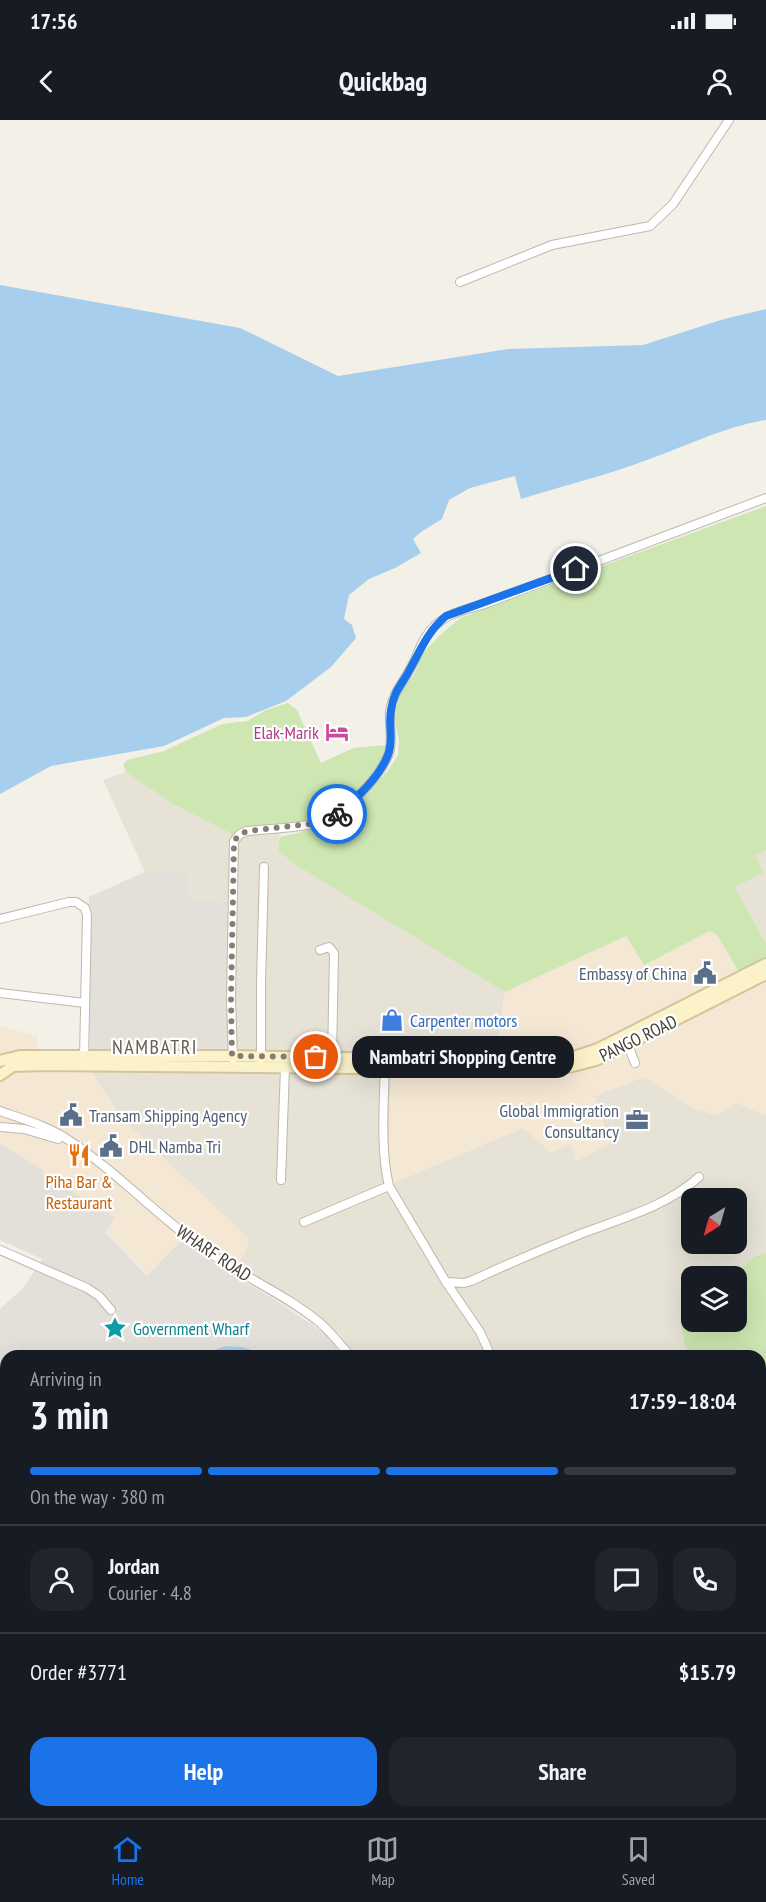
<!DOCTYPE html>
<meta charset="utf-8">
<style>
:root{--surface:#171b24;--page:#20242c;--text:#f1f3f6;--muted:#9ea1a6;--line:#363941;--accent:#1a73e8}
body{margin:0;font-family:"PT Sans Narrow",sans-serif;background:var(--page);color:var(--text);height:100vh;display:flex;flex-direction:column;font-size:22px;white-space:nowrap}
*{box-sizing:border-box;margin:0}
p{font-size:20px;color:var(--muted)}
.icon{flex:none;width:33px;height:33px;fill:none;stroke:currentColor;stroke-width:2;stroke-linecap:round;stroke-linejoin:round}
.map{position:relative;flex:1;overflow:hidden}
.panel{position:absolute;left:0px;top:1230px;width:766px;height:468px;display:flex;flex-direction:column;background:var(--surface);border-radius:18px 18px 0 0;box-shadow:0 6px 24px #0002}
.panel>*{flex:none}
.needle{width:39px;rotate:217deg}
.controls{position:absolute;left:681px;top:1068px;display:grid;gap:12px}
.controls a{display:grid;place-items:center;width:66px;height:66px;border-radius:12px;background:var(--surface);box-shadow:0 6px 24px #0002;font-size:30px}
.pin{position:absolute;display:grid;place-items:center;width:51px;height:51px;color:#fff;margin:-26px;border:3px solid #fff;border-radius:50%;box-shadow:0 2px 6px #0007}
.courier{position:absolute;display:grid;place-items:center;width:60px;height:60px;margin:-30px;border:4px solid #1a73e8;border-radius:50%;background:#fff;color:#222;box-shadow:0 2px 8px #0007}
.bubble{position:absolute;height:42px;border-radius:18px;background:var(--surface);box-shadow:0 6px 24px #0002;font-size:20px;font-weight:800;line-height:42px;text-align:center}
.overview em{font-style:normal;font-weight:800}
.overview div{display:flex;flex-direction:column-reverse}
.overview{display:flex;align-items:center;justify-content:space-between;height:102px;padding:0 30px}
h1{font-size:39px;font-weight:800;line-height:45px}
.bar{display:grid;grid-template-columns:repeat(4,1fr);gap:9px 6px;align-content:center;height:72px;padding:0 30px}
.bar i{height:8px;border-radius:4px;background:var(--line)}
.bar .selected{background:var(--accent)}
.bar p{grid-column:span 4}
.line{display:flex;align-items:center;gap:15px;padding:0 30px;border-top:2px solid var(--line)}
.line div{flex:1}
.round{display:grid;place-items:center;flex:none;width:63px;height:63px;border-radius:18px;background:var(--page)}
.primary-button{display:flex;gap:12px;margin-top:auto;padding:12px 30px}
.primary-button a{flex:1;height:69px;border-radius:18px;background:var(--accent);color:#fff;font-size:24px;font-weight:800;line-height:69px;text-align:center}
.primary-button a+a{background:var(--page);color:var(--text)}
.status{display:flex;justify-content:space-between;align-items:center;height:42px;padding:0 30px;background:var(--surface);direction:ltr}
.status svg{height:16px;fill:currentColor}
header{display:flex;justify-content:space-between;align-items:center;height:78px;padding:0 30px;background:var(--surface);font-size:27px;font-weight:800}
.tabs{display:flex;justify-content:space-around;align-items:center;height:84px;border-top:2px solid var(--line);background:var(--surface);font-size:16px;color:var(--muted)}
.tabs a{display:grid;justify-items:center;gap:3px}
.tabs .selected{color:var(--accent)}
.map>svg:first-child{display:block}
.residential{fill:#e7e2d6;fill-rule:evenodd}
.commercial{fill:#f4e8d4}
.industrial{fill:#e3dfd9}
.green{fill:#cde6b2}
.water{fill:#a7ceed}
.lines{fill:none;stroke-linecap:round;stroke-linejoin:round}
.street-casing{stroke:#beb8ab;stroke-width:10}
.secondary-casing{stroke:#d1c599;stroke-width:14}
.street{stroke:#fff;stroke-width:8}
.secondary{stroke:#fcf2c9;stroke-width:10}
.done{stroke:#837e75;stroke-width:6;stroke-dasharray:0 10.8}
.route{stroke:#1a73e8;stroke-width:8}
.labels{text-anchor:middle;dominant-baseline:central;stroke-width:4.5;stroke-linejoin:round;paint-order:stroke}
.hotel-label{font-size:18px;fill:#b23c85;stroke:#fff;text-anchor:end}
.service-label{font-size:18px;fill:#4e5e75;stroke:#fff;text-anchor:end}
.shop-label{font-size:18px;fill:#366cbe;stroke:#fff;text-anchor:start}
.street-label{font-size:18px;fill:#464137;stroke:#fff}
.food-label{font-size:18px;fill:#c56008;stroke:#fff}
.culture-label{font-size:18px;fill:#0d838f;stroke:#fff;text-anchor:start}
.neighbourhood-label{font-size:20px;letter-spacing:1.5px;fill:#685f4e;stroke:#fff}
</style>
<div class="status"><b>17:56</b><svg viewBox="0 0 49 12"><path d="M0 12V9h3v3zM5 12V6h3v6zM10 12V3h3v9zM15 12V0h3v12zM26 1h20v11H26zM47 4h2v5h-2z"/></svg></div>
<header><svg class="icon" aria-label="back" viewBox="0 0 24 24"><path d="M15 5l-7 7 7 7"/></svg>Quickbag<svg class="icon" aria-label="person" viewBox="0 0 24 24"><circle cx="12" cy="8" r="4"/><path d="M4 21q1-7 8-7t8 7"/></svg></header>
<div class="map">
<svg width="766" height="1698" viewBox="0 0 766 1698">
<rect width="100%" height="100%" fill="#f3f0e8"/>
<path class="residential" d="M126,652L173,684L234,714L275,705L280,717L278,730L294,744L505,872L493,952L393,1063L523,1008L551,1032L571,1024L576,1040L594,976L644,957L694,988L717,995L737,983L766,995V1133L753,1137L734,1156H692L691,1197L681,1207L687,1236H674L665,1231L656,1236H352L341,1216L319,1196L236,1145L246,1132L122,998L90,951L228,950L188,781V749L145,752L103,660ZM692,1078H736V1124H692Z
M766,730V823L724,750Z"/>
<path class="commercial" d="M710,811L717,815L740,854L766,853V995L737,983L717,995L711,994L694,988L644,957L594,976L611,1023L577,1041L571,1024L551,1032L523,1008L393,1063L389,1032L391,951L493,952L505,872L626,816L644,845Z
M0,906L38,916L34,949L90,951L122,998L249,1119L246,1132L236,1145L189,1113L148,1156L105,1112L115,1097L42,1053L43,1050L0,1024Z"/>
<path class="industrial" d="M188,749V781L230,782L228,950L90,951L89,777L145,752Z
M0,1024L44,1050L42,1053L115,1097L105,1112L147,1156L183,1119L207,1139L274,1179L324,1213L341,1234L339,1236H269L243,1227L225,1226L200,1236H6V1339L0,1349V1189L23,1168L42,1139L0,1120Z
M761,1564L766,1568V1698H544L537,1696L538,1692H760Z"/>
<path class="green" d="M766,386V730L725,750L732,762L726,750L755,736L763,753L734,767L766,823V840L740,854L717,815L710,811L644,845L626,816L505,872L294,744L278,730L280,717L318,708L339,698L356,684L387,652L398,635L399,621L394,596L401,572L415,553L423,533L439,516L460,498Z
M288,583L297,590L321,643L353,628L386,625L388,632C375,657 343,693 315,700C305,702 294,703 283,704C266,706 250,706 234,715L173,684L126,652L123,645L127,640L164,631L222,604L248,601L266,590Z
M766,1133V1388L760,1384V1236H706L703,1234L701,1236H684L687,1235L681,1207L691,1197L692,1202H736V1156H734L753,1137Z
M760,1433L766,1442V1562L760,1558Z"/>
<path class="water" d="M0,165L240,208L338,256L508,229L643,225L724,199L766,189V300C723,307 685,327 644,341C604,356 562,366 521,379L515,356L470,368L449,380L442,399L421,412L413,419L421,433L395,448L369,459L349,475L344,499L352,505L356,518L331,547L286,581L246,597L224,598L164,626L51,646L0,674Z
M225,1226L243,1227L269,1236H200Z
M6,1339V1692H538L537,1696L544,1698H0V1349Z"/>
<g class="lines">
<g class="street-casing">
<path id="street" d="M460,162L552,125L650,106L673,84L729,0
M0,799L69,782H76L85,788L87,795L84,938
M320,830L329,827L334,833L332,940
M0,873L85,883
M626,920L635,943
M233,939L231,878L234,721L240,714L247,711C266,709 303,708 320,702C345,693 380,658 389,633C393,619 389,606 390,592C392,575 401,565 409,551C415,541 419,529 425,518C438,496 459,491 482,485L766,378
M261,939V864L264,747
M385,944C384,982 380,1029 389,1066L446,1162L480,1212L491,1236
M0,991C23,999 47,1006 67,1019C119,1053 160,1099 211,1134C246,1158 286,1175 319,1202C331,1212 340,1224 350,1236
M0,1007L24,1009L58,1019
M281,1060L285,947
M304,1102L389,1066
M0,1130L87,1168L99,1176L111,1190
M446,1162L464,1163L471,1161C508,1144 545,1128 583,1113C623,1098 667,1086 699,1057
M760,1557L766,1561"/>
</g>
<g class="secondary-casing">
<path id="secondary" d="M0,941L20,936H232L515,941
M548,941L571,938L598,929L766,844
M0,955L13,946L42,945L461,949L569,947L596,940L766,854"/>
</g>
<use href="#street" class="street"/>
<use href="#secondary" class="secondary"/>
</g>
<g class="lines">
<path class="done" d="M316,937L232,936L231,879L234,721L240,714L248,711L318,703L337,694"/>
<path class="route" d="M337,694C356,679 379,658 388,635C394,620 388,605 391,590C394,570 402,565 410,549C421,529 428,511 446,496L576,449"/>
</g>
<defs>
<g id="hotel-bare" transform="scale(1.8)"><path d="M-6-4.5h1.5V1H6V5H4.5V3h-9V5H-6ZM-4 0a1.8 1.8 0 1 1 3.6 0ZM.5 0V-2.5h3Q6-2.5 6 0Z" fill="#d1479c" stroke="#fff" stroke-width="2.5" paint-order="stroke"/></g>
<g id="civic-bare" transform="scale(1.8)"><path d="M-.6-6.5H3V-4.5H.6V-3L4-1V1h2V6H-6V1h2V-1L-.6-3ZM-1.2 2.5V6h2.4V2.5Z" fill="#5c6f8a" stroke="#fff" stroke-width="2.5" paint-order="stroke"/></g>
<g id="shop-bare" transform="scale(1.8)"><path d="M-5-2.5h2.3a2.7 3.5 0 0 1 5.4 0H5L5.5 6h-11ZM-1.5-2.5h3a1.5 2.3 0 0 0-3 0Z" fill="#3f7fe0" stroke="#fff" stroke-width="2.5" paint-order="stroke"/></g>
<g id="office-bare" transform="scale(1.8)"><path d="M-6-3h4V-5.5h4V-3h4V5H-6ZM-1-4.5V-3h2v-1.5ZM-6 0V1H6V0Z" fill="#5c6f8a" stroke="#fff" stroke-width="2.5" paint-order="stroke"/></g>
<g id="restaurant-bare" transform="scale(1.8)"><path d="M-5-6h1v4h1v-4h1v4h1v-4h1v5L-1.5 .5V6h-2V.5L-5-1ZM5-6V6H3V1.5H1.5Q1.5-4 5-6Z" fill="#e8710a" stroke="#fff" stroke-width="2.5" paint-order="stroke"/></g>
<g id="sight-bare" transform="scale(1.8)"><path d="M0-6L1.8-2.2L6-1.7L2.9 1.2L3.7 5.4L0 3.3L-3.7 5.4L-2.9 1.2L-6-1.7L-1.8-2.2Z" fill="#0f9aa8" stroke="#fff" stroke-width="2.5" paint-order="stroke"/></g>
</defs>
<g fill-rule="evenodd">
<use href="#hotel-bare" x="337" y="612"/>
<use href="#civic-bare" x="705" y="853"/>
<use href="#shop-bare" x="392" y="900"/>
<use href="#civic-bare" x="71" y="995"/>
<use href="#office-bare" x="637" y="1000"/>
<use href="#civic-bare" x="111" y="1026"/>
<use href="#restaurant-bare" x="79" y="1035"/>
<use href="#sight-bare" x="115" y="1208"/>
</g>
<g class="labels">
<g class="hotel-label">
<text x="319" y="612">Elak-Marik</text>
</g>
<g class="service-label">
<text x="687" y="853">Embassy of China</text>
<text x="619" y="990">Global Immigration<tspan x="619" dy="21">Consultancy</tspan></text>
<text x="89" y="995" text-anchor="start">Transam Shipping Agency</text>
<text x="129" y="1026" text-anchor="start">DHL Namba Tri</text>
</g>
<g class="shop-label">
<text x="410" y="900">Carpenter motors</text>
</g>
<g class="street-label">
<text transform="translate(638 918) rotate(-26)">PANGO ROAD</text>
<text transform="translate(214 1133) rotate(34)">WHARF ROAD</text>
</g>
<g class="food-label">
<text x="79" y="1061">Piha Bar &amp;<tspan x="79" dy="21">Restaurant</tspan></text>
</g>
<g class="culture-label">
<text x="133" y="1208">Government Wharf</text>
</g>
<g class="neighbourhood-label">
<text x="155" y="927">NAMBATRI</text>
</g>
</g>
</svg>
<div class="controls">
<a><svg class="needle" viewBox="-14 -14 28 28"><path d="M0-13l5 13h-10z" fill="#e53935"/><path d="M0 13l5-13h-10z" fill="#9ea1a6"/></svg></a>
<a><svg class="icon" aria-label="layers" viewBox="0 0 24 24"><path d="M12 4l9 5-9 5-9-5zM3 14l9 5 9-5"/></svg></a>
</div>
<div class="pin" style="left:316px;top:937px;background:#ea580c"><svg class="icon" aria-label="bag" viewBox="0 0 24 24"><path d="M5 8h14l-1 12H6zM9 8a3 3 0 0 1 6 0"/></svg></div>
<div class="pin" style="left:576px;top:449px;background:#1f2937"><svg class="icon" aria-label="home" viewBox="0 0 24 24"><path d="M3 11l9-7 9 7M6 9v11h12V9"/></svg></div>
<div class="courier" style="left:337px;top:694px"><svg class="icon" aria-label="bike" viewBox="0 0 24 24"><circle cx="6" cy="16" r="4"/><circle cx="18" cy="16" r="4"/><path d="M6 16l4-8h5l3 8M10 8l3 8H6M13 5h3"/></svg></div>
<div class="bubble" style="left:352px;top:916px;width:222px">Nambatri Shopping Centre</div>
<section class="panel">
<div class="overview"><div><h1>3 min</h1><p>Arriving in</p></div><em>17:59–18:04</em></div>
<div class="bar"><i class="selected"></i><i class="selected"></i><i class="selected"></i><i></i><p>On the way · 380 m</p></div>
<div class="line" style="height:108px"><a class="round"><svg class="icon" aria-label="person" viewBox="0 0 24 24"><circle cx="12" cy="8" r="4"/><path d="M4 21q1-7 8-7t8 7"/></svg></a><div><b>Jordan</b><p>Courier · 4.8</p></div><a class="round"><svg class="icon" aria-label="chat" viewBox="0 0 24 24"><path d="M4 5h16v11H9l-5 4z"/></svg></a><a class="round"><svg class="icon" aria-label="phone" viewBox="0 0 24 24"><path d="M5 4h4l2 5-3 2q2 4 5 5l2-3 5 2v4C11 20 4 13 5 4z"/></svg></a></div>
<div class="line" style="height:78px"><div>Order #3771</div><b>$15.79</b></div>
<div class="primary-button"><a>Help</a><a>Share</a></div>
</section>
</div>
<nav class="tabs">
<a class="selected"><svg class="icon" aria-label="home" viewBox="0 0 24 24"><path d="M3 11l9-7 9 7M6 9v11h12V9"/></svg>Home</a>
<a><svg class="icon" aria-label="map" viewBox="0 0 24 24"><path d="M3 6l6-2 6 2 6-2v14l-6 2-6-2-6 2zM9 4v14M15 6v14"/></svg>Map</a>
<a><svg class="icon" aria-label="saved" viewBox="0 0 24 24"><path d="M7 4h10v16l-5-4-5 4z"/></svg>Saved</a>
</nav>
